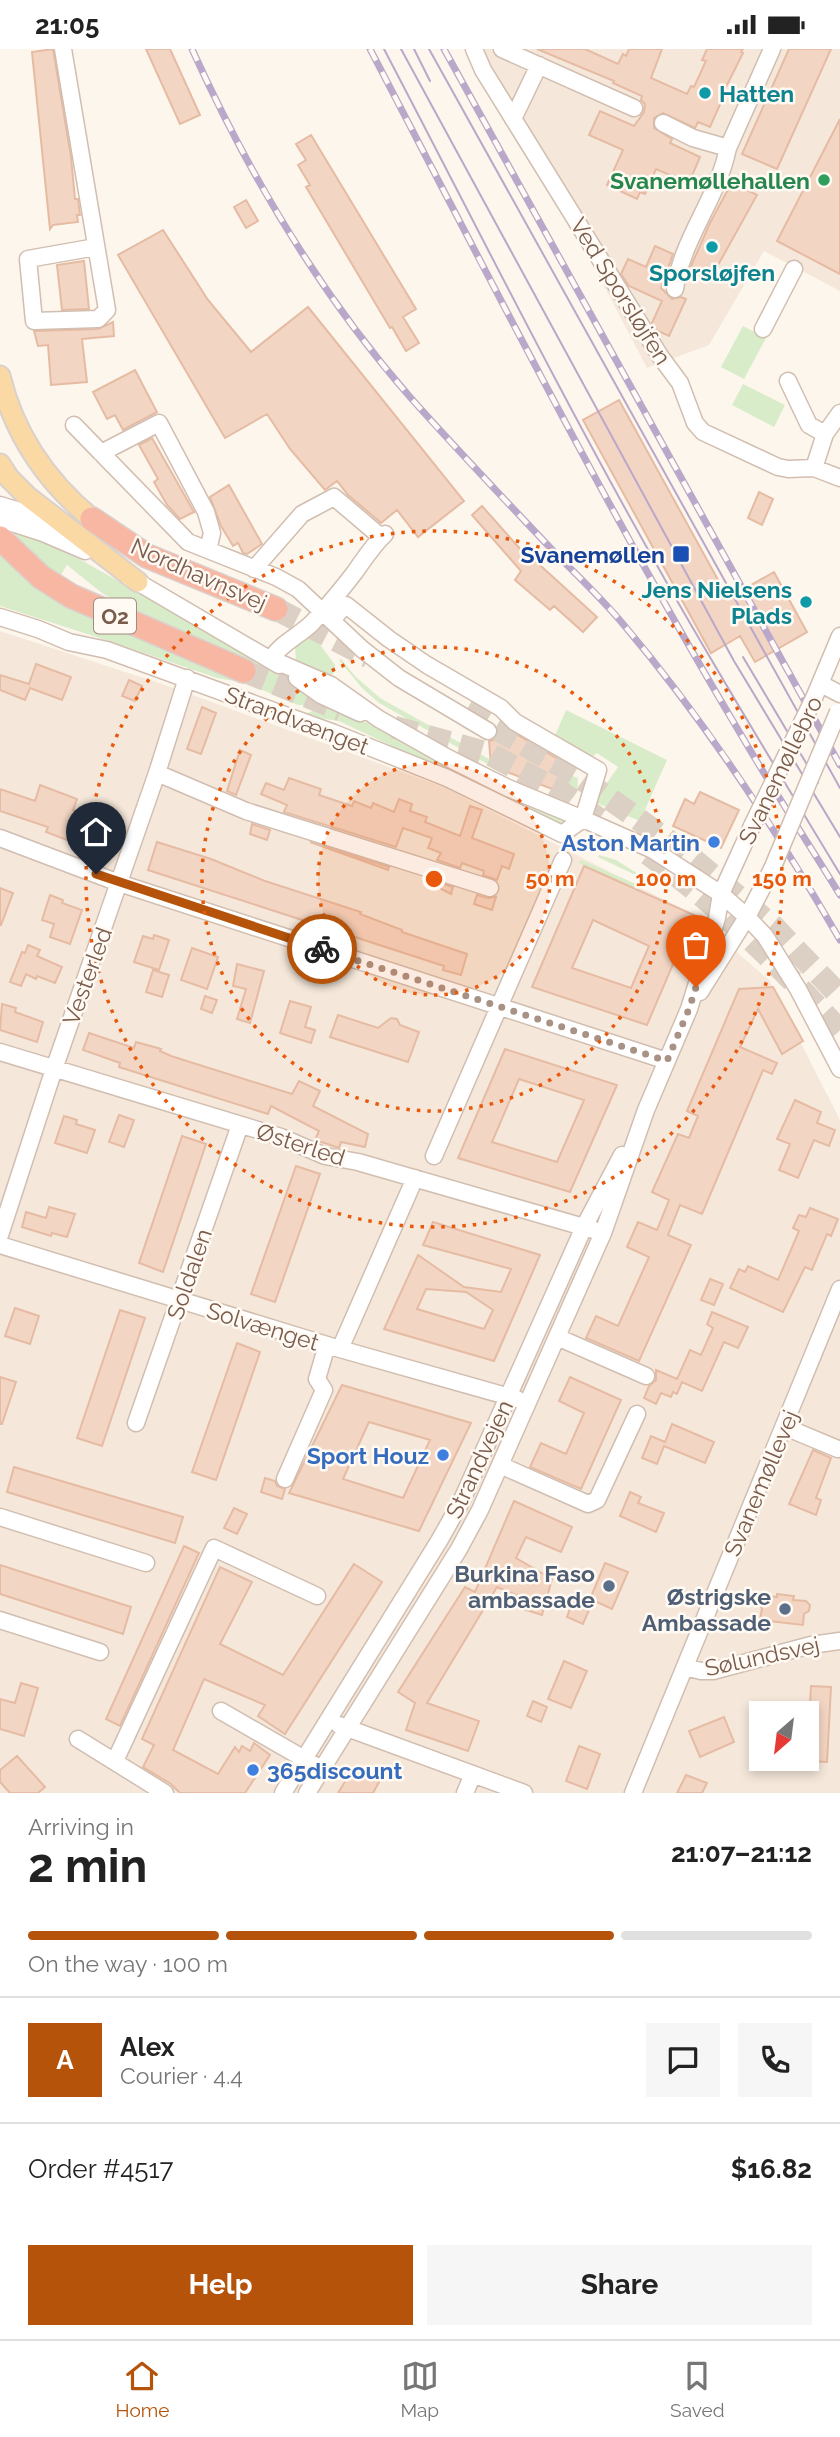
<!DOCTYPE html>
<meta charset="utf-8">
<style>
:root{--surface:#fff;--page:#f6f6f6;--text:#222;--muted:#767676;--line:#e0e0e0;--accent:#b45309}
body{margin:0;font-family:Raleway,sans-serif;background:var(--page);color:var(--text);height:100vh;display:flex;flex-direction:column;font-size:26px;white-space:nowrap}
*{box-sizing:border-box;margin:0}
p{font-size:23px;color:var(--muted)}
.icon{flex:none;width:38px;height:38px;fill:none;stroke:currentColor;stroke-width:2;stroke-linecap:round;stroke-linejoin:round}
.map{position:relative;height:1744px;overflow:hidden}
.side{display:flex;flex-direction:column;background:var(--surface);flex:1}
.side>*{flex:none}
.needle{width:46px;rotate:208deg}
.buttons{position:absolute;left:749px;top:1652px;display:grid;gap:14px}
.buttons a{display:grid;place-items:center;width:70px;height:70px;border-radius:0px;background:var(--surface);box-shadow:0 4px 10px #0003;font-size:35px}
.pin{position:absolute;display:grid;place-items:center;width:60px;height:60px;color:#fff;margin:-72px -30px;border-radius:50% 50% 50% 0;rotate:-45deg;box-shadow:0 0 7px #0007}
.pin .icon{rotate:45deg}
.courier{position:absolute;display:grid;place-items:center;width:70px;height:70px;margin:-35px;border:5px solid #b45309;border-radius:50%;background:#fff;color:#222;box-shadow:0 2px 9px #0007}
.summary em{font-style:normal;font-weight:700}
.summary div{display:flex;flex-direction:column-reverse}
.summary{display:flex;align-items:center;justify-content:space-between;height:119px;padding:0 28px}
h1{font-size:46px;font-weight:700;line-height:52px}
.bar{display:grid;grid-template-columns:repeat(4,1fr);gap:10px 7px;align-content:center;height:84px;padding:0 28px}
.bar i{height:9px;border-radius:5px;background:var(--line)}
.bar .selected{background:var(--accent)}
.bar p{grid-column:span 4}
.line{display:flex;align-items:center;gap:18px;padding:0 28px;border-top:2px solid var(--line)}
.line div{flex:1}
.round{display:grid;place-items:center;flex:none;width:74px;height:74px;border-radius:0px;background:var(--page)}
.action{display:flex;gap:14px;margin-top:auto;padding:14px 28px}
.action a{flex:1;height:80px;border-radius:0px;background:var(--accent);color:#fff;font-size:28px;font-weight:700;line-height:80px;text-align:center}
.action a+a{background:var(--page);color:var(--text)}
.status{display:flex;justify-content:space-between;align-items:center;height:49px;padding:0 35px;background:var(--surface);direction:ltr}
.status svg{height:19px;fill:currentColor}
.tabs{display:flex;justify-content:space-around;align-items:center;height:98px;border-top:2px solid var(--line);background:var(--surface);font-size:19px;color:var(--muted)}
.tabs a{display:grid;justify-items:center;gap:4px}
.tabs .selected{color:var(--accent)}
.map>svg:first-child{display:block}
.residential{fill:#f5e8da;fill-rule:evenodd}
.green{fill:#d8ecc9}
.building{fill:#f3d5c3;stroke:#e6bba3;stroke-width:2;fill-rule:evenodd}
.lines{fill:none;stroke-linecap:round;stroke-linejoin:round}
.highway-tunnel{stroke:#dcd0c4;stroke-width:23;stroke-dasharray:23 11;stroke-linecap:butt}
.minor-casing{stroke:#d1beb0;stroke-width:19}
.major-casing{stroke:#dad1cd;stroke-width:23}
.highway-casing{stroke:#dad1cd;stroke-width:26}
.minor{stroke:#fff;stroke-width:16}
.major{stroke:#fbd9a5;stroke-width:19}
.highway{stroke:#f7b7a3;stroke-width:23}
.tram{stroke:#b9a8c9;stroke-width:2}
.rail-casing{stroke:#b9a8c9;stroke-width:7}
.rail{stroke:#fffaf3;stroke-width:4.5;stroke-dasharray:13;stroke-linecap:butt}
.minor-bridge-casing{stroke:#d1beb0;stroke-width:19;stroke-linecap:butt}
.minor-bridge{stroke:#fff;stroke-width:16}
.done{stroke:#a89285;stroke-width:7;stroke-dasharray:0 12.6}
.route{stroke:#b45309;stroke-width:9}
.ring{fill:none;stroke:#e8590c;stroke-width:3.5;stroke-dasharray:3.5 7}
.culture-dot{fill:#0f9aa8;stroke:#fffaf3;stroke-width:2.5}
.leisure-dot{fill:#2e9e5b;stroke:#fffaf3;stroke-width:2.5}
.transit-dot{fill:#1a4fb4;stroke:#fffaf3;stroke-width:2.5}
.shop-dot{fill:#3f7fe0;stroke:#fffaf3;stroke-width:2.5}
.service-dot{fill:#5c6f8a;stroke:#fffaf3;stroke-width:2.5}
.labels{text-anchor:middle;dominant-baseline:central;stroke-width:5;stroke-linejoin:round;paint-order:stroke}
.shield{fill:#fffaf3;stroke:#a28b7f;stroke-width:2}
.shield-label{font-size:21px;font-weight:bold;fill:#7a5c4d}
.culture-label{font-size:23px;font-weight:bold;fill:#0d838f;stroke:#fffaf3;text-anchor:start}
.leisure-label{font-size:23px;font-weight:bold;fill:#27864d;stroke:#fffaf3;text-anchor:end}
.street-label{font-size:23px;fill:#7a5c4d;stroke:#fffaf3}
.transit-label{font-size:23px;font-weight:bold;fill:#164399;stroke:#fffaf3;text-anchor:end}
.shop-label{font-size:23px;font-weight:bold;fill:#366cbe;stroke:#fffaf3;text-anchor:end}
.service-label{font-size:23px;font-weight:bold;fill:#4e5e75;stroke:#fffaf3;text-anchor:end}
.centre{fill:#e8590c;stroke:#fffaf3;stroke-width:3.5}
.ring-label{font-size:21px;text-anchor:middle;font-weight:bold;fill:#e8590c;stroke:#fffaf3;stroke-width:5;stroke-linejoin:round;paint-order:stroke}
</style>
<div class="status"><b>21:05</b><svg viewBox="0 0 49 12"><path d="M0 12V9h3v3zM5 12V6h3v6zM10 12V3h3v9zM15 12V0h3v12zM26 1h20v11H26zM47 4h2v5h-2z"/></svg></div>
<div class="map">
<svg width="840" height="1744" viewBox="0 0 840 1744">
<rect width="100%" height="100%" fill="#fdf6ec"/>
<path class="residential" d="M480,0H840V242L764,202L709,296L647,319Z
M0,582L168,637L446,739L694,866L769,931L840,1071V1744H0ZM761,1664H807V1710H761Z"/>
<path class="green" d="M743,277L766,289L744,330L721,318Z
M743,335L785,356L774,378L732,356Z
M5,479L51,494L281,624L316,648L309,656H298L246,634L217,629L109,592L0,557V501L47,542L46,545L65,556L246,633L241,609L127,559L102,544L67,516L59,529Z
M310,585L313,586L335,616V621L329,630L296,612L295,598Z
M341,610L356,628L380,649L491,711V717L379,654L362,639L339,611Z
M323,652L357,668L456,724L566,773L561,777L339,672L311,668L299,664C311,665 316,661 323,652Z
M566,661L667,711L640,772L594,753L618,718L597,704L592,708L553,691Z
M568,725L578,729L577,743L572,750L552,740L569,729Z
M599,806L616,811L656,836L598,808Z
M581,811L638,836L636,840L579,814Z"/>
<path class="building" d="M53,0L71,108L75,150H78L80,166H77L78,173L53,176L50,180L32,3Z
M146,0H170L200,66L180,75Z
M537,0H585L618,15L623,5L626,7L629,0H662L651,29L687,45L691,37L694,38L706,12L702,11L707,0H743L741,3L743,4L720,50L722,51L710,78L698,73L695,79L663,64L654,69V79L672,90L670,94L700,108L689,134L656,120L645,145L640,143L637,150L607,136L623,101L589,86L600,62L634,77L644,63L645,55L641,51L642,47L613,34L614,32Z
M789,0H831L777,120L742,105Z
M840,70V225L777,192Z
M311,86L416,260L403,268L419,294L406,302L392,278L390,279L306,138L310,136L298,116L306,111L296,95Z
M732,133L757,146L712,227L691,217L710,174Z
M246,151L258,172L246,179L234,158Z
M163,181L208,251L251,303L308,258L464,452L418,488L397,461L381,474L348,446L337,432L325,441L290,400L267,365L225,389L118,206Z
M655,197L673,205L661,239L672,250L681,248L686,250L669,287L656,281L652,274L662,252L629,237L621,225L628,210L646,218Z
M84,212L89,260L62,261L57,216Z
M113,273L114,287L82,290L87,333L51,336L48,296L38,297L34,282L98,280Z
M135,321L157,363L123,381L115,366L107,370L93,343Z
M619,351L728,549L774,523L807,583L755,613L740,587L711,604L583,371Z
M152,389L194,463L180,470L167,456L154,433L158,430L139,396Z
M229,436L262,495L247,505L243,504L238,494L233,497L221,477L210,448Z
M759,443L773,450L762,476L748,469Z
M482,457L530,511L532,509L597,568L583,583L554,557L550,561L515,531L521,522L472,466Z
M36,615L71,628L62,651L30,639L25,651L0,641V626L29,635Z
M129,631L142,637L135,652L122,647Z
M202,658L216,664L201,705L187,700Z
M506,679L568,716L569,729L552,740L491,717L489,692L494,691L498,684Z
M240,701L251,706L236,746L227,742Z
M289,729L321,740L319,746L352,757L354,752L371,759L373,754L394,763L399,750L412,755L410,762L427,768L425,773L460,787L470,757L482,761L472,789L514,805L509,820L502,817L497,831L483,826L484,822L462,814L460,819L437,811L441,804L428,799L432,789L403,779L396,798L284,763L287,756L261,745L266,734L284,741Z
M40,736L77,750L73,761L109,775L98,803L46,783L48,778L0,762V740L35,752Z
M700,743L739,761L721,799L673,777L685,750L694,755Z
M252,775L270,781L267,791L250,785Z
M157,793L211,810L265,832L361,863L360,865L402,881V883L467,905L461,926L443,921L444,917L148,821Z
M310,793L389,818L388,821Z
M584,817L694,866L647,976L532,938ZM593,871L649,897L631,939L572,919Z
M427,830L453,838L451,845L426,832Z
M0,839L13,844L1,876H0Z
M50,846L63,851L62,854L82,861L70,895L50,888L54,875L42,871Z
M477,846L488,849L496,848L492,861L474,855Z
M154,886L169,891L159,921L134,913L143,887L153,890Z
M28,896L40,901L37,907L62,918L55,934L37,927L36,930L26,925L21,937L10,933L22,903L25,904Z
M192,899L218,908L207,940L181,931Z
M237,915L264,922L250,974L237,970L246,940L233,937Z
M153,921L169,926L162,948L146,943Z
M773,938L803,992L782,1005L758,960L740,998L777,1014L772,1025L763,1021L702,1165L680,1156L668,1186L691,1196L639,1312L586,1289L596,1267L618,1277L649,1208L627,1198L638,1173L657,1181L669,1151L652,1143L678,1085L689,1089L698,1067L687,1062L739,940Z
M205,947L217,951L212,964L201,960Z
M290,952L311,958L305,978L315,981L311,994L280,984Z
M2,955L16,959L15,963L43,973L37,993L0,981Z
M338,966L378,979L391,969L397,970L400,976L419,983L408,1013L330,988Z
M89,984L134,999L136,993L161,1000L160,1002L171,1007L292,1045L299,1032L320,1042L313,1057L368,1085L365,1098L341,1093L339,1099L315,1091L319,1082L271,1057L268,1065L119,1018L120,1014L83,1001Z
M505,1000L617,1036L570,1143L458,1109ZM519,1030L584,1051L557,1113L492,1093Z
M795,1051L821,1063L817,1074L835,1081L829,1097L814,1091L798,1129L779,1121L790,1095L777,1090Z
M119,1066L134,1071L124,1098L109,1093Z
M64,1067L77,1071L76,1075L95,1081L87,1104L55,1094Z
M182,1087L206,1095L163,1223L139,1214Z
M296,1117L320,1125L275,1253L251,1245Z
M49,1158L75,1165L67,1188L52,1184L51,1187L22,1178L26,1163L46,1169Z
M810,1159L838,1170L831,1187L827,1185L812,1221L805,1218L783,1263L730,1239L739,1220L745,1223L748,1217L778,1231L799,1182L793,1179L799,1166L806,1168Z
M433,1173L540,1206L494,1312L384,1280L418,1206L464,1238L501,1243L511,1220L423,1196ZM426,1240L466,1243L493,1261L484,1280L417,1260Z
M710,1230L723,1235L714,1256L701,1251Z
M15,1259L39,1267L30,1295L5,1287Z
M120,1261L145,1269L102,1397L77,1389Z
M712,1263L748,1278L738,1299L724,1293L702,1342L682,1333L677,1345L673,1343L671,1348L661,1344L656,1355L644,1349L649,1337L656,1331V1321L677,1330L690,1301L701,1306L713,1279L707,1275Z
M237,1294L260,1303L216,1431L192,1423Z
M0,1328L16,1333L2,1375H0Z
M570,1328L621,1351L581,1440L530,1418L541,1394L566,1405L584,1364L559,1352Z
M342,1336L471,1374L419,1482L289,1444ZM369,1373L430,1391L403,1449L343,1430Z
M672,1375L714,1393L705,1414L664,1397L657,1415L642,1409L651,1387L665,1393Z
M813,1401L831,1409L816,1449L821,1451L816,1466L789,1455Z
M14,1418L183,1468L175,1494L7,1443Z
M265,1429L275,1432L277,1437L285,1440L282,1450L261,1443Z
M630,1443L641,1448L638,1454L664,1464L656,1483L620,1467Z
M514,1452L572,1478L561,1503L526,1488L516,1509L552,1530L542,1566L517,1558L521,1548L497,1538L427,1654L479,1672L468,1702L406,1681L415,1654L398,1643L465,1538L475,1543Z
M234,1459L247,1465L237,1485L224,1479Z
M184,1497L199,1504L120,1677L106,1670Z
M605,1514L628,1523L612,1560L590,1550Z
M354,1515L382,1533L285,1685L258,1667L265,1656L204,1630L173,1701L218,1725L235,1698L239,1703L242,1697L250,1702L254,1694L270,1706L245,1744H180L171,1735L143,1718L154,1696L142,1690L220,1518L252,1533L220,1595L283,1626Z
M0,1516L131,1558L123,1585L0,1545Z
M777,1545L794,1547L793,1551L806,1552L810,1556L809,1562L804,1565L803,1576L760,1571L762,1559L755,1552L762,1546L777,1548Z
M572,1554L589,1561L583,1575L567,1568Z
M564,1612L587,1622L571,1659L548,1650Z
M21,1634L38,1639L24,1687L0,1680V1650L15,1654Z
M811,1637L831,1638L827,1713L807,1712Z
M533,1652L547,1658L541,1673L527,1667Z
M724,1668L734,1693L700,1708L689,1682Z
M579,1697L600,1705L587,1740L566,1732Z
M17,1707L45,1738L38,1744H10L0,1733V1721Z
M354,1718L379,1733L373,1744H338Z
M686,1726L707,1734L702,1744H677Z"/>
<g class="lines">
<path class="highway-tunnel" d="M276,560L369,608
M244,622L341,661
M466,662L575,725L687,805L774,878L840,947
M394,678L490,705L562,744L603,773
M648,805C719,856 781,918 840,982"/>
<g class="minor-casing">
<path id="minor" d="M63,0L107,261L98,270L34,272L28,210L96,198
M474,0L483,21L660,307L680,334L695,374L703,383L778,418L788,420L814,419L840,429
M502,0L634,59
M513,70L539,16
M663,74L693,89L728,99L772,0
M675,240C682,189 718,149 728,99
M763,280L794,220
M788,332L809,376L825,385
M74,376L188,493L276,528L298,540L362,600L399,629L488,682
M101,404L159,374L206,463L212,484L208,501
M814,419L825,385L840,364
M0,456L29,465L62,483
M0,470L43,484L85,502
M254,520L302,465L334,448L381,488
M129,528L279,616
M0,568L38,580L69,593L107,601L334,684L447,729L562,785L583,770
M331,571L346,556L389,590L427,616L501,659L515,673L598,721L583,770
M271,610L331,636L379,670L448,709L508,739L583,770L653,801L721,845L747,868L765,887L798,940L840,1020
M271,610C281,594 299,587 312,574C327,558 342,540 355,523C365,509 373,496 385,485
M297,629L321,646L360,664
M821,635L840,645
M814,649L840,587
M157,724L246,762L490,839
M0,789L119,834L667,1012
M700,943L747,868L772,820
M0,1003L281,1088L325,1107L358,1113L594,1181
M434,1107L563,811
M0,1186L54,1020L157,724L187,629
M0,1196L340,1300L517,1350
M557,1288L646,1327
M340,1300L415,1129
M136,1374L240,1076
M785,1378L838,1400
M500,1416L588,1455L597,1451L637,1365
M285,1430L324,1341L317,1330L327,1296
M0,1468L146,1514
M0,1571L100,1603
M685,1618L701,1622H713L811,1596L840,1592
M221,1662L313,1715
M339,1676L524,1744
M78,1690L165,1744
M115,1712L214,1499L317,1547
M283,1744L439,1492L461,1453L584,1178L622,1106
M307,1744L459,1500L480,1461L603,1184L646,1061L689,960L717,869L721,845L752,777
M465,1744L473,1725
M633,1744L840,1240"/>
</g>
<g class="major-casing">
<path id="major" d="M0,327C14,385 46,432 92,470
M0,415L9,429L27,447L138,533"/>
</g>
<g class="highway-casing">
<path id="highway" d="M92,470L147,507L276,560
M0,489L41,528L71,547L244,622"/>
</g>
<use href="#minor" class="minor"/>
<use href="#major" class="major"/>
<use href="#highway" class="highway"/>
<path class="tram" d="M384,0C475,174 562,349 659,520C717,623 779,724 840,825
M401,0L734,612L840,788
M414,0L430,32
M429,0L840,739
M743,608L818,734"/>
<g class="rail-casing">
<path id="rail" d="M192,0C248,124 320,245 410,348C458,402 508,454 558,507C580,529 603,551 623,575C706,673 776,780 840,891
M370,0C490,230 607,461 740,684C772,739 807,792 840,846
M444,0L840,716"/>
</g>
<use href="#rail" class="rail"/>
<g class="minor-bridge-casing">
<path id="minor-bridge" d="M752,777L814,649
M772,820L838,663"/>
</g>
<use href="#minor-bridge" class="minor-bridge"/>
</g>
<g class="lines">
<path class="done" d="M322,900L667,1012L689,960L696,938"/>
<path class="route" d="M96,825L322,900"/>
</g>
<circle cx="434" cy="830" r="116" fill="#e8590c" fill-opacity=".12"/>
<g class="ring">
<circle cx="434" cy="830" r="116"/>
<circle cx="434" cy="830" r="232"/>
<circle cx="434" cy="830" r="348"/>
</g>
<g class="culture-dot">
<circle cx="705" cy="44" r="7"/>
<circle cx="712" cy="198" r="7"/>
<circle cx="806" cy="553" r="7"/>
</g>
<circle class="leisure-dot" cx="824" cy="131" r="7"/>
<rect class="transit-dot" x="672" y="496" width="18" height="18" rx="3.5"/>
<g class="shop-dot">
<circle cx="714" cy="793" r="7"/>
<circle cx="443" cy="1406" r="7"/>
<circle cx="253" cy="1721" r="7"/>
</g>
<g class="service-dot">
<circle cx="609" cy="1537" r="7"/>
<circle cx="785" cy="1560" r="7"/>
</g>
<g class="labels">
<rect class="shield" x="94" y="549.5" width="42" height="35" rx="5"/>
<g class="shield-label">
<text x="115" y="567">O2</text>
</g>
<g class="culture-label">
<text x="719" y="44">Hatten</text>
<text x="712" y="223" text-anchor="middle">Sporsløjfen</text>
<text x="792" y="540" text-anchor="end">Jens Nielsens<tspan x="792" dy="26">Plads</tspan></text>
</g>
<g class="leisure-label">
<text x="810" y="131">Svanemøllehallen</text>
</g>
<g class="street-label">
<text transform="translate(621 242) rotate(58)">Ved Sporsløjfen</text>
<text transform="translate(199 525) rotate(24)">Nordhavnsvej</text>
<text transform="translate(297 671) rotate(21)">Strandvænget</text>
<text transform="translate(780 721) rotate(-64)">Svanemøllebro</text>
<text transform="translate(87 927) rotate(-70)">Vesterled</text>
<text transform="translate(301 1095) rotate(18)">Østerled</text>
<text transform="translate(189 1225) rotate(-71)">Soldalen</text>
<text transform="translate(263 1277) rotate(17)">Solvænget</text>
<text transform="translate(479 1410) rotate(-65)">Strandvejen</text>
<text transform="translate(761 1434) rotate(-67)">Svanemøllevej</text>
<text transform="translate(762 1607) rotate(-12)">Sølundsvej</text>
</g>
<g class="transit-label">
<text x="665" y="505">Svanemøllen</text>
</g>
<g class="shop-label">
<text x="700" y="793">Aston Martin</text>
<text x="429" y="1406">Sport Houz</text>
<text x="267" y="1721" text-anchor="start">365discount</text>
</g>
<g class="service-label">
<text x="595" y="1524">Burkina Faso<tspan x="595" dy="26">ambassade</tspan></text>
<text x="771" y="1547">Østrigske<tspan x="771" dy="26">Ambassade</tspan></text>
</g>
</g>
<circle cx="434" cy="830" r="10" class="centre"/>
<g class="ring-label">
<text x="550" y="837">50 m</text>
<text x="666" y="837">100 m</text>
<text x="782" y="837">150 m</text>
</g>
</svg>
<div class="buttons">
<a><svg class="needle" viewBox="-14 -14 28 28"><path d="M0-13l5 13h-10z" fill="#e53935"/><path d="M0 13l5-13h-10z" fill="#767676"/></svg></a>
</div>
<div class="pin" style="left:696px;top:938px;background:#ea580c"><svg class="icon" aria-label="bag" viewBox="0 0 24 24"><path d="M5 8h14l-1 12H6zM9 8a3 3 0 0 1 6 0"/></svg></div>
<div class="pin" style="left:96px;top:825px;background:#1f2937"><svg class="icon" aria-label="home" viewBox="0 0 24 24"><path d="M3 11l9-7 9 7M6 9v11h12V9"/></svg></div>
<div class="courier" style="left:322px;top:900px"><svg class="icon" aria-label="bike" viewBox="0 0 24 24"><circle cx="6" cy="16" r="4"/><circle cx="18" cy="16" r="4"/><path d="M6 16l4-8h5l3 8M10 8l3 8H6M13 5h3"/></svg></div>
</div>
<section class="side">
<div class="summary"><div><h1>2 min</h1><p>Arriving in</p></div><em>21:07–21:12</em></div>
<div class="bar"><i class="selected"></i><i class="selected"></i><i class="selected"></i><i></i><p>On the way · 100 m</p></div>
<div class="line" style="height:126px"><b class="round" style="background:var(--accent);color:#fff">A</b><div><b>Alex</b><p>Courier · 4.4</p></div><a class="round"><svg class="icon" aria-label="chat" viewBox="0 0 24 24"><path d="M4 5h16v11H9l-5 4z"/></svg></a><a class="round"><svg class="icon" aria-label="phone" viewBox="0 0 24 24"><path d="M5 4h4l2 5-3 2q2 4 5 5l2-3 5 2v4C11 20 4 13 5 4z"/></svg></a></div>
<div class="line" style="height:91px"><div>Order #4517</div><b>$16.82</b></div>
<div class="action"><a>Help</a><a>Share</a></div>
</section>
<nav class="tabs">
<a class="selected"><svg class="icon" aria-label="home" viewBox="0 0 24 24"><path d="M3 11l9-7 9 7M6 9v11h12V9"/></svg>Home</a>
<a><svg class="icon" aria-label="map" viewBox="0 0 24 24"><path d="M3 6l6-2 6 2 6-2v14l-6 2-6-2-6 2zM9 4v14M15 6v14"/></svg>Map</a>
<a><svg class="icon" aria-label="saved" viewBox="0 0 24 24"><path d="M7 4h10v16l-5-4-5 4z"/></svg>Saved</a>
</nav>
